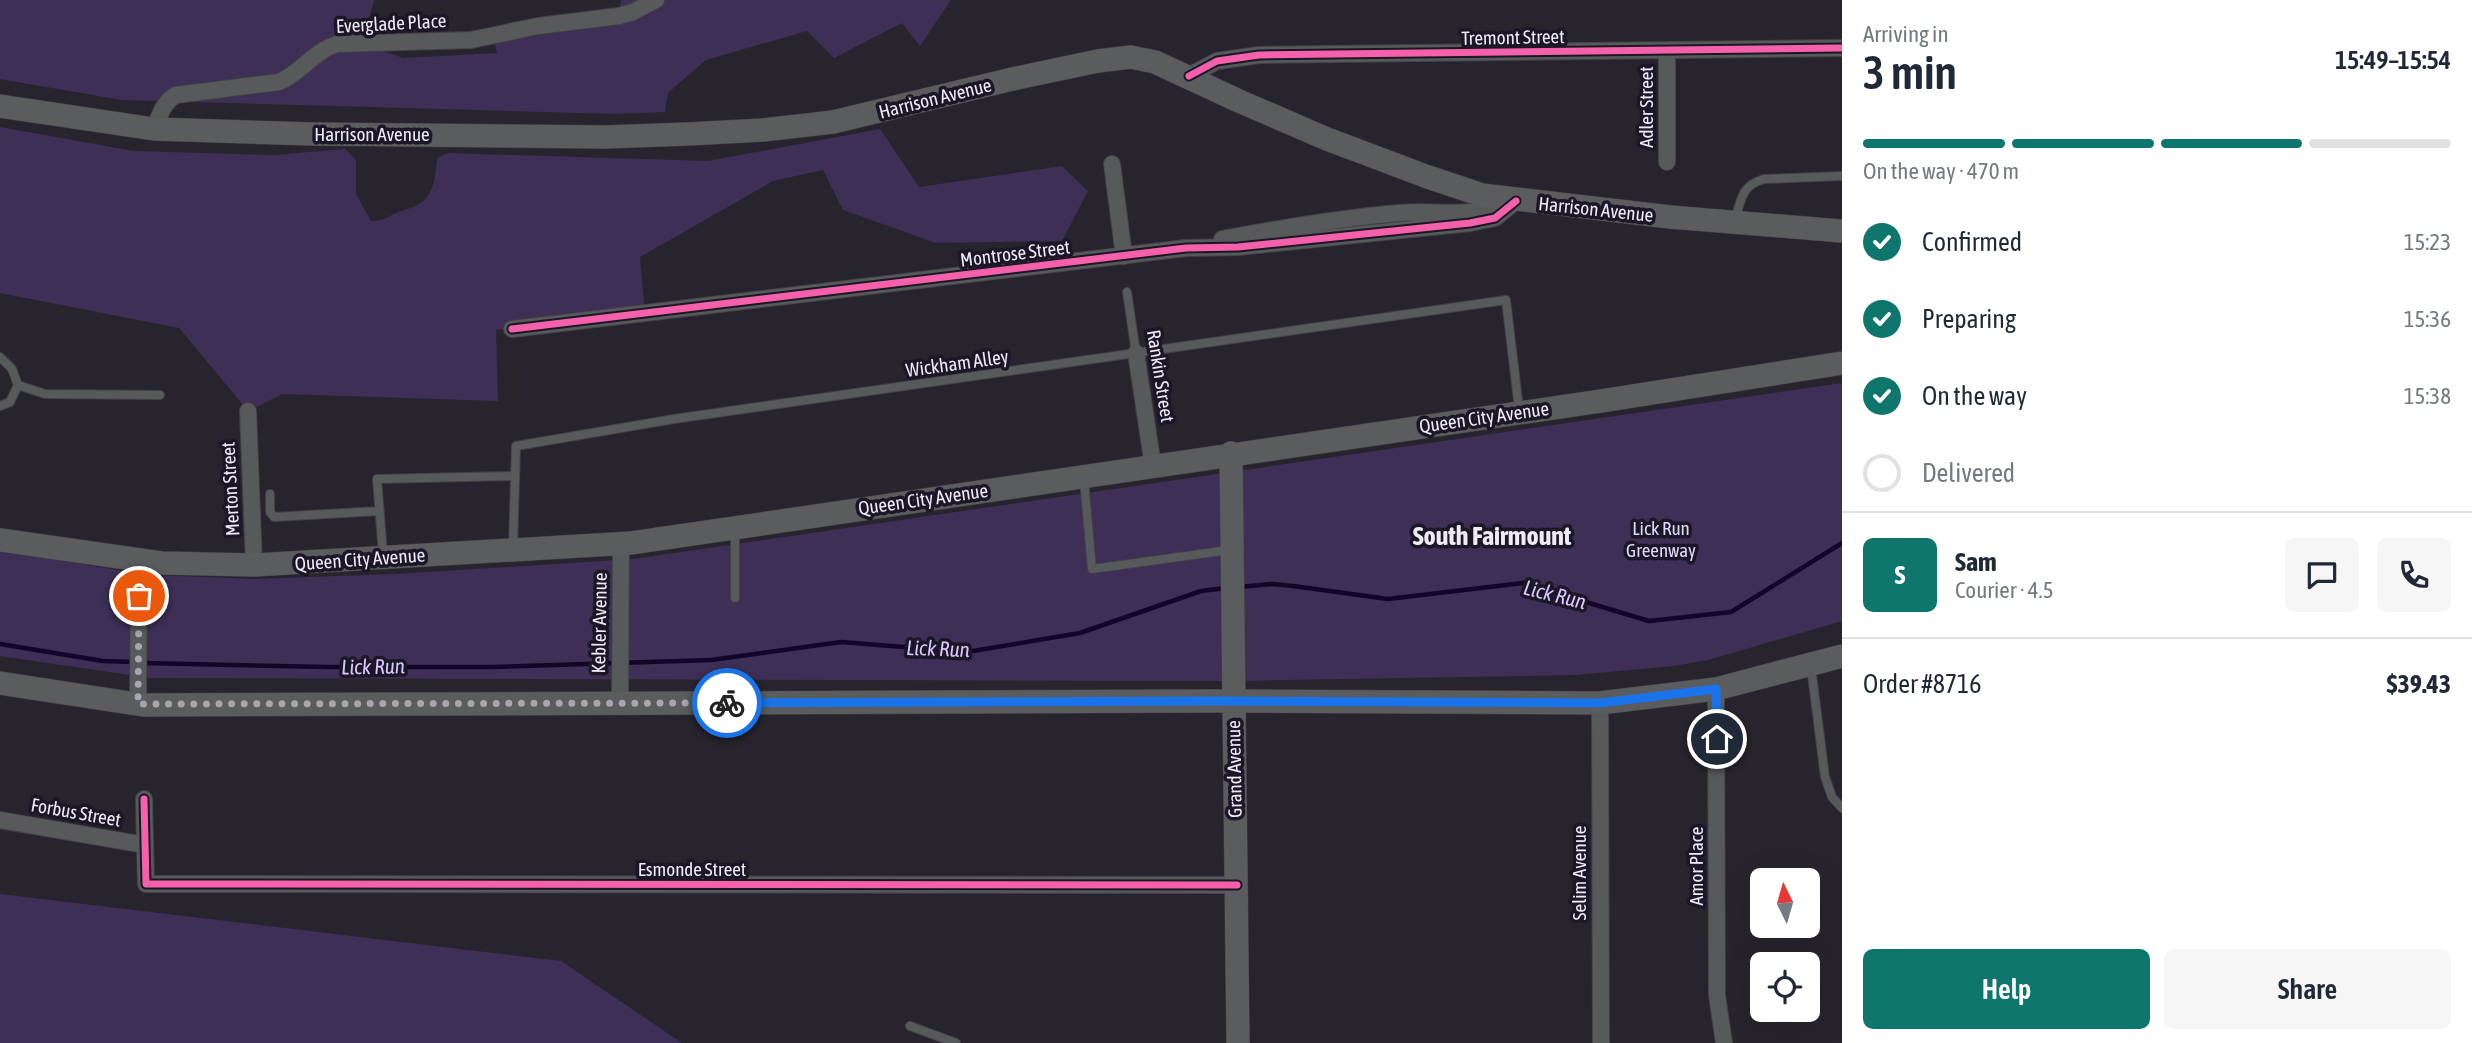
<!DOCTYPE html>
<meta charset="utf-8">
<style>
:root{--surface:#fff;--page:#f6f6f7;--text:#1f2937;--muted:#747a83;--line:#e0e1e3;--accent:#0f766e}
body{margin:0;font-family:"Asap Condensed",sans-serif;background:var(--page);color:var(--text);height:100vh;display:flex;flex-direction:column;font-size:26px;white-space:nowrap}
*{box-sizing:border-box;margin:0}
p{font-size:23px;color:var(--muted)}
.icon{flex:none;width:38px;height:38px;fill:none;stroke:currentColor;stroke-width:2;stroke-linecap:round;stroke-linejoin:round}
.map{position:relative;flex:1;overflow:hidden}
.details{display:flex;flex-direction:column;background:var(--surface);width:630px}
.details>*{flex:none}
.needle{width:46px;rotate:355deg}
.controls{position:absolute;left:1750px;top:868px;display:grid;gap:14px}
.controls a{display:grid;place-items:center;width:70px;height:70px;border-radius:10px;background:var(--surface);box-shadow:0 7px 28px #0002;font-size:35px}
.pin{position:absolute;display:grid;place-items:center;width:60px;height:60px;color:#fff;margin:-30px;border:4px solid #fff;border-radius:50%;box-shadow:0 2px 7px #0007}
.courier{position:absolute;display:grid;place-items:center;width:70px;height:70px;margin:-35px;border:5px solid #1a73e8;border-radius:50%;background:#fff;color:#222;box-shadow:0 2px 9px #0007}
.overview em{font-style:normal;font-weight:600}
.overview div{display:flex;flex-direction:column-reverse}
.overview{display:flex;align-items:center;justify-content:space-between;height:119px;padding:0 21px}
h1{font-size:46px;font-weight:600;line-height:52px}
.bar{display:grid;grid-template-columns:repeat(4,1fr);gap:10px 7px;align-content:center;height:84px;padding:0 21px}
.bar i{height:9px;border-radius:5px;background:var(--line)}
.bar .current{background:var(--accent)}
.bar p{grid-column:span 4}
.line{display:flex;align-items:center;gap:18px;padding:0 21px;border-top:2px solid var(--line)}
.line div{flex:1}
.round{display:grid;place-items:center;flex:none;width:74px;height:74px;border-radius:10px;background:var(--page)}
ol{padding:0 21px;list-style:none}
li{display:flex;align-items:center;gap:21px;height:77px}
li p{margin-inline-start:auto}
li .icon{padding:7px;border-radius:50%;background:var(--accent);color:#fff;stroke-width:4}
li:last-child{color:var(--muted)}
li i{width:38px;height:38px;border:4px solid var(--line);border-radius:50%}
.action{display:flex;gap:14px;margin-top:auto;padding:14px 21px}
.action a{flex:1;height:80px;border-radius:10px;background:var(--accent);color:#fff;font-size:28px;font-weight:600;line-height:80px;text-align:center}
.action a+a{background:var(--page);color:var(--text)}
main{display:flex;flex:1;min-height:0}
.map>svg:first-child{display:block}
.green{fill:#3d2f56}
.lines{fill:none;stroke-linecap:round;stroke-linejoin:round}
.stream{stroke:#140428;stroke-width:4.5}
.lane-casing{stroke:#444148;stroke-width:10}
.street-casing{stroke:#444148;stroke-width:18}
.secondary-casing{stroke:#444148;stroke-width:24}
.lane{stroke:#575a5a;stroke-width:8}
.street{stroke:#575a5a;stroke-width:16}
.secondary{stroke:#5a5c5d;stroke-width:23}
.cycleway-casing{stroke:#1c1727;stroke-width:11}
.cycleway{stroke:#f560ab;stroke-width:7}
.done{stroke:#a8a5b0;stroke-width:7;stroke-dasharray:0 12.6}
.route{stroke:#1a73e8;stroke-width:9}
.labels{text-anchor:middle;dominant-baseline:central;stroke-width:7;stroke-linejoin:round;paint-order:stroke}
.street-label{font-size:19px;fill:#eeebf7;stroke:#1c1727}
.park-label{font-size:19px;fill:#e1d6fa;stroke:#1c1727}
.water-label{font-size:21px;font-style:italic;fill:#d8c7fd;stroke:#1c1727}
.district-label{font-size:26px;font-weight:bold;fill:#eeebf7;stroke:#1c1727}
</style>
<main>
<div class="map">
<svg width="1842" height="1043" viewBox="0 0 1842 1043">
<rect width="100%" height="100%" fill="#27242d"/>
<path class="green" d="M0,0H374L362,43L403,58L497,53L493,37L619,16L621,0H951L920,46L902,23L834,58L807,31L706,60L668,93L665,112L614,114L121,100L0,79Z
M0,127L134,151L274,155L345,149L356,160V194L371,221C386,221 386,217 398,212C403,210 409,209 414,207C435,197 435,178 437,158L448,153L708,161L880,129L919,187L1062,166L1088,191L1062,241L936,243L843,210L823,170L773,181L640,257L645,313L496,330L498,401L282,394L248,411L179,328L0,293Z
M1842,383V621L1708,660L1674,666L1576,675L1234,681L150,678L0,656V551L150,575L254,579L395,574L633,559Z
M0,894L561,961L682,1043H0Z"/>
<g class="lines">
<path class="stream" d="M1239,587L1272,584L1293,586L1388,599L1523,583L1649,621L1731,612L1842,543
M0,644L103,661L134,662
M143,663L327,667H492L711,660L841,642L967,652L1080,633L1201,591L1226,588"/>
<g class="lane-casing">
<path id="lane" d="M1735,219C1742,198 1741,186 1764,179L1842,176
M1127,292L1136,353
M0,357L12,369L18,385L10,402L0,406
M18,385L45,394L160,395
M1084,480L1092,569L1229,550
M270,494V512L274,517L379,511
M735,530V598
M513,547L516,446L674,419L1506,300L1519,409
M383,554L377,479L515,476
M1811,667L1825,777L1832,797L1842,808
M910,1026L956,1043"/>
</g>
<g class="street-casing">
<path id="street" d="M1667,51V162
M1189,76L1217,61L1259,55L1842,48
M154,129C160,115 163,102 176,95L279,82C301,73 312,52 337,44L471,40L538,26L619,16L633,12L656,0
M1112,164L1124,256
M1222,239C1281,228 1340,218 1399,213C1429,210 1463,217 1491,208
M512,329L1186,248L1238,247L1470,223L1495,218L1516,201
M1136,353L1153,466
M248,411L254,565
M1716,689L1717,995L1724,1043
M620,703L621,543
M1600,703L1601,1043
M138,704L139,560
M144,799L146,884L1237,885
M0,820L145,845"/>
</g>
<g class="secondary-casing">
<path id="secondary" d="M0,106L154,129L313,134L605,137L688,134L763,130L833,122L1017,78L1098,61L1131,57L1155,62L1239,101L1327,139L1428,177L1482,195L1670,217L1842,231
M1231,453L1238,1043
M0,540L161,563L254,565L631,543L1601,401L1842,363
M0,683L143,705L1211,701L1600,703L1716,689L1842,656"/>
</g>
<use href="#lane" class="lane"/>
<use href="#street" class="street"/>
<use href="#secondary" class="secondary"/>
<g class="cycleway-casing">
<path id="cycleway" d="M1189,76L1217,61L1259,55L1842,48
M512,329L1186,248L1238,247L1470,223L1495,218L1516,201
M144,799L146,884L1237,885"/>
</g>
<use href="#cycleway" class="cycleway"/>
</g>
<g class="lines">
<path class="done" d="M139,596L138,704L727,703"/>
<path class="route" d="M727,703L1211,701L1600,703L1716,689L1717,739"/>
</g>
<g class="labels">
<g class="street-label">
<text transform="translate(391 23) rotate(-3)">Everglade Place</text>
<text transform="translate(1513 37) rotate(-1)">Tremont Street</text>
<text transform="translate(935 98) rotate(-14)">Harrison Avenue</text>
<text transform="translate(1646 107) rotate(-90)">Adler Street</text>
<text x="372" y="134">Harrison Avenue</text>
<text transform="translate(1596 209) rotate(6)">Harrison Avenue</text>
<text transform="translate(1015 253) rotate(-7)">Montrose Street</text>
<text transform="translate(957 363) rotate(-8)">Wickham Alley</text>
<text transform="translate(1161 376) rotate(81)">Rankin Street</text>
<text transform="translate(1484 417) rotate(-8)">Queen City Avenue</text>
<text transform="translate(230 489) rotate(-93)">Merton Street</text>
<text transform="translate(923 499) rotate(-8)">Queen City Avenue</text>
<text transform="translate(360 559) rotate(-4)">Queen City Avenue</text>
<text transform="translate(599 623) rotate(-89)">Kebler Avenue</text>
<text transform="translate(1234 769) rotate(-91)">Grand Avenue</text>
<text transform="translate(76 812) rotate(10)">Forbus Street</text>
<text transform="translate(1696 866) rotate(-90)">Amor Place</text>
<text x="692" y="869">Esmonde Street</text>
<text transform="translate(1579 873) rotate(-90)">Selim Avenue</text>
</g>
<g class="park-label">
<text x="1661" y="528">Lick Run<tspan x="1661" dy="22">Greenway</tspan></text>
</g>
<g class="water-label">
<text transform="translate(1555 594) rotate(14)">Lick Run</text>
<text transform="translate(938 648) rotate(2)">Lick Run</text>
<text transform="translate(373 666) rotate(-1)">Lick Run</text>
</g>
<g class="district-label">
<text x="1492" y="536">South Fairmount</text>
</g>
</g>
</svg>
<div class="controls">
<a><svg class="needle" viewBox="-14 -14 28 28"><path d="M0-13l5 13h-10z" fill="#e53935"/><path d="M0 13l5-13h-10z" fill="#747a83"/></svg></a>
<a><svg class="icon" aria-label="locate" viewBox="0 0 24 24"><circle cx="12" cy="12" r="6"/><path d="M12 2v4M12 18v4M2 12h4M18 12h4"/></svg></a>
</div>
<div class="pin" style="left:139px;top:596px;background:#ea580c"><svg class="icon" aria-label="bag" viewBox="0 0 24 24"><path d="M5 8h14l-1 12H6zM9 8a3 3 0 0 1 6 0"/></svg></div>
<div class="pin" style="left:1717px;top:739px;background:#1f2937"><svg class="icon" aria-label="home" viewBox="0 0 24 24"><path d="M3 11l9-7 9 7M6 9v11h12V9"/></svg></div>
<div class="courier" style="left:727px;top:703px"><svg class="icon" aria-label="bike" viewBox="0 0 24 24"><circle cx="6" cy="16" r="4"/><circle cx="18" cy="16" r="4"/><path d="M6 16l4-8h5l3 8M10 8l3 8H6M13 5h3"/></svg></div>
</div>
<section class="details">
<div class="overview"><div><h1>3 min</h1><p>Arriving in</p></div><em>15:49–15:54</em></div>
<div class="bar"><i class="current"></i><i class="current"></i><i class="current"></i><i></i><p>On the way · 470 m</p></div>
<ol>
<li><svg class="icon" aria-label="check" viewBox="0 0 24 24"><path d="M5 12l5 5 9-10"/></svg>Confirmed<p>15:23</p></li>
<li><svg class="icon" aria-label="check" viewBox="0 0 24 24"><path d="M5 12l5 5 9-10"/></svg>Preparing<p>15:36</p></li>
<li><svg class="icon" aria-label="check" viewBox="0 0 24 24"><path d="M5 12l5 5 9-10"/></svg>On the way<p>15:38</p></li>
<li><i></i>Delivered</li>
</ol>
<div class="line" style="height:126px"><b class="round" style="background:var(--accent);color:#fff">S</b><div><b>Sam</b><p>Courier · 4.5</p></div><a class="round"><svg class="icon" aria-label="chat" viewBox="0 0 24 24"><path d="M4 5h16v11H9l-5 4z"/></svg></a><a class="round"><svg class="icon" aria-label="phone" viewBox="0 0 24 24"><path d="M5 4h4l2 5-3 2q2 4 5 5l2-3 5 2v4C11 20 4 13 5 4z"/></svg></a></div>
<div class="line" style="height:91px"><div>Order #8716</div><b>$39.43</b></div>
<div class="action"><a>Help</a><a>Share</a></div>
</section>
</main>
